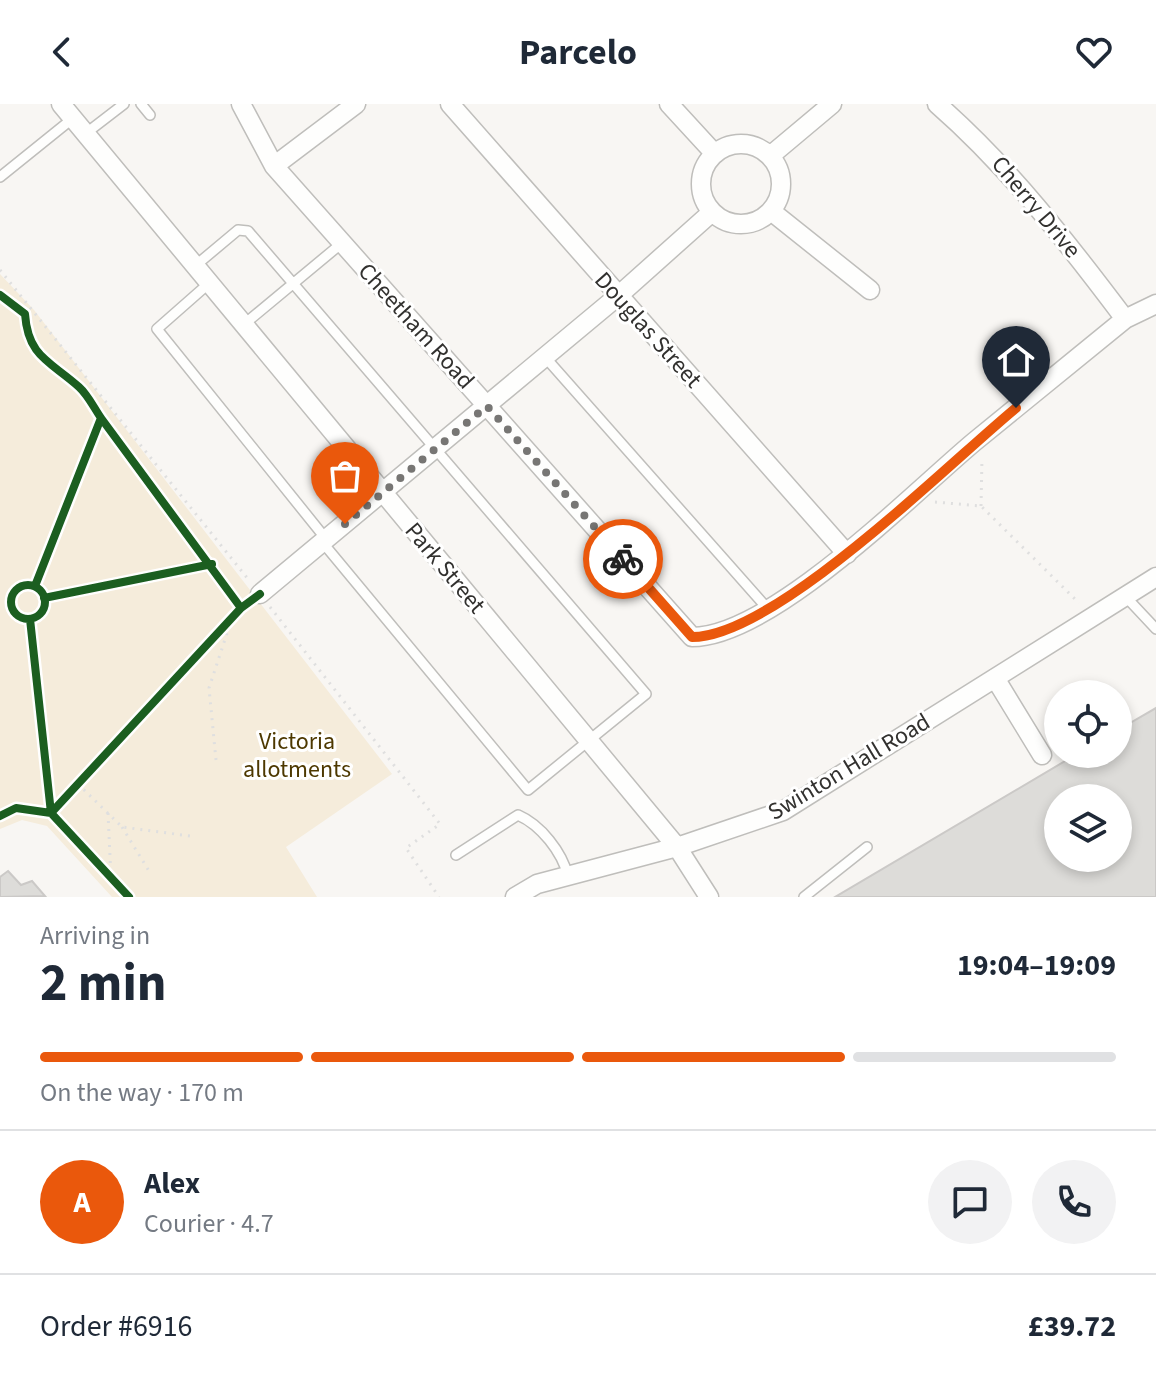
<!DOCTYPE html>
<meta charset="utf-8">
<style>
:root{--surface:#fff;--page:#f2f2f3;--text:#1f2937;--muted:#747a83;--line:#e0e1e3;--accent:#ea580c}
body{margin:0;font-family:"Source Sans 3",sans-serif;background:var(--page);color:var(--text);height:100vh;display:flex;flex-direction:column;font-size:30px;white-space:nowrap}
*{box-sizing:border-box;margin:0}
p{font-size:26px;color:var(--muted)}
.icon{flex:none;width:44px;height:44px;fill:none;stroke:currentColor;stroke-width:2;stroke-linecap:round;stroke-linejoin:round}
.map{position:relative;height:793px;overflow:hidden}
.side{display:flex;flex-direction:column;background:var(--surface);flex:1}
.side>*{flex:none}
.fabs{position:absolute;left:1044px;top:576px;display:grid;gap:16px}
.fabs a{display:grid;place-items:center;width:88px;height:88px;border-radius:50%;background:var(--surface);box-shadow:0 4px 12px #0003;font-size:40px}
.pin{position:absolute;display:grid;place-items:center;width:68px;height:68px;color:#fff;margin:-82px -34px;border-radius:50% 50% 50% 0;rotate:-45deg;box-shadow:0 0 8px #0007}
.pin .icon{rotate:45deg}
.courier{position:absolute;display:grid;place-items:center;width:80px;height:80px;margin:-40px;border:6px solid #ea580c;border-radius:50%;background:#fff;color:#222;box-shadow:0 2px 10px #0007}
.summary em{font-style:normal;font-weight:700}
.summary div{display:flex;flex-direction:column-reverse}
.summary{display:flex;align-items:center;justify-content:space-between;height:136px;padding:0 40px}
h1{font-size:52px;font-weight:700;line-height:60px}
.bar{display:grid;grid-template-columns:repeat(4,1fr);gap:12px 8px;align-content:center;height:96px;padding:0 40px}
.bar i{height:10px;border-radius:6px;background:var(--line)}
.bar .active{background:var(--accent)}
.bar p{grid-column:span 4}
.line{display:flex;align-items:center;gap:20px;padding:0 40px;border-top:2px solid var(--line)}
.line div{flex:1}
.round{display:grid;place-items:center;flex:none;width:84px;height:84px;border-radius:42px;background:var(--page)}
header{display:flex;justify-content:space-between;align-items:center;height:104px;padding:0 40px;background:var(--surface);font-size:36px;font-weight:700}
.map>svg:first-child{display:block}
.green{fill:#f5ecdb}
.building{fill:#dddcd9;stroke:#cbc9c7;stroke-width:2;fill-rule:evenodd}
.lines{fill:none;stroke-linecap:round;stroke-linejoin:round}
.service-casing{stroke:#bfbebb;stroke-width:12}
.minor-casing{stroke:#bfbebb;stroke-width:21}
.path{stroke:#dfdfdf;stroke-width:3;stroke-dasharray:2 6;stroke-linecap:butt}
.service{stroke:#fefefd;stroke-width:9}
.minor{stroke:#fefefd;stroke-width:18}
.cycleway-casing{stroke:#fff;stroke-width:13}
.cycleway{stroke:#1b5e20;stroke-width:8}
.done{stroke:#777674;stroke-width:8;stroke-dasharray:0 14.4}
.route{stroke:#ea580c;stroke-width:10}
.labels{text-anchor:middle;dominant-baseline:central;stroke-width:6;stroke-linejoin:round;paint-order:stroke}
.street-label{font-size:24px;fill:#32312f;stroke:#fff}
.park-label{font-size:24px;fill:#4d3800;stroke:#fff}
</style>
<header><svg class="icon" aria-label="back" viewBox="0 0 24 24"><path d="M15 5l-7 7 7 7"/></svg>Parcelo<svg class="icon" aria-label="heart" viewBox="0 0 24 24"><path d="M12 20l-8-8c-3-5 5-10 8-4 3-6 11-1 8 4z"/></svg></header>
<div class="map">
<svg width="1156" height="793" viewBox="0 0 1156 793">
<rect width="100%" height="100%" fill="#f8f6f3"/>
<path class="green" d="M0,170L34,206L392,670L286,743L317,793H112L47,722L22,716L0,725Z"/>
<path class="building" d="M1156,604V793H835L1077,650H1118V626ZM1058,694H1118V754H1058Z
M8,767L21,781L32,777L45,792L0,793V773Z"/>
<g class="lines">
<g class="service-casing">
<path id="service" d="M141,0L150,11
M85,30L124,0
M0,73L72,15
M195,162L238,126L248,127L646,590L528,686L323,439
M207,181L157,225L326,435
M242,222L342,139
M545,253L767,504
M1126,493L1156,525
M456,751L518,711C541,721 562,748 568,772
M804,793L867,743"/>
</g>
<g class="minor-casing">
<path id="minor" d="M61,0L677,743L709,793
M241,0L274,62L692,533C771,533 912,390 974,338C1024,297 1074,256 1125,215L1156,200
M450,0L847,450
M669,0L715,50
M937,0C1009,63 1067,138 1125,215
M701 80a40 40 0 1 1 80 0a40 40 0 1 1-80 0Z
M770,52L832,0
M274,62L356,0
M771,107L870,186
M260,490L618,192L712,108
M995,574L1042,651
M515,793L537,780L677,743L783,707L1156,473"/>
</g>
<path class="path" d="M0,166L248,475
M935,398L981,402L1079,499
M981,402L982,354
M270,503L440,720L406,744L439,793
M216,656L209,584L232,514
M78,680L122,723L190,732
M108,709L111,774
M122,723L149,767"/>
<use href="#service" class="service"/>
<use href="#minor" class="minor"/>
<g class="cycleway-casing">
<path id="cycleway" d="M0,191L25,210C28,253 50,257 79,283C88,291 94,304 101,314L35,482
M101,314L241,504
M11 498a17 17 0 1 1 34 0a17 17 0 1 1-34 0Z
M44,494L212,460
M30,515L51,709L241,504L260,490
M0,712L16,704L51,709L129,793"/>
</g>
<use href="#cycleway" class="cycleway"/>
</g>
<g class="lines">
<path class="done" d="M345,420L487,302L623,455"/>
<path class="route" d="M623,455L692,533C775,533 948,360 1016,304"/>
</g>
<g class="labels">
<g class="street-label">
<text transform="translate(1036 103) rotate(50)">Cherry Drive</text>
<text transform="translate(416 222) rotate(48)">Cheetham Road</text>
<text transform="translate(648 226) rotate(48)">Douglas Street</text>
<text transform="translate(445 464) rotate(50)">Park Street</text>
<text transform="translate(849 663) rotate(-31)">Swinton Hall Road</text>
</g>
<g class="park-label">
<text x="297" y="637">Victoria<tspan x="297" dy="28">allotments</tspan></text>
</g>
</g>
</svg>
<div class="fabs">
<a><svg class="icon" aria-label="locate" viewBox="0 0 24 24"><circle cx="12" cy="12" r="6"/><path d="M12 2v4M12 18v4M2 12h4M18 12h4"/></svg></a>
<a><svg class="icon" aria-label="layers" viewBox="0 0 24 24"><path d="M12 4l9 5-9 5-9-5zM3 14l9 5 9-5"/></svg></a>
</div>
<div class="pin" style="left:345px;top:420px;background:#ea580c"><svg class="icon" aria-label="bag" viewBox="0 0 24 24"><path d="M5 8h14l-1 12H6zM9 8a3 3 0 0 1 6 0"/></svg></div>
<div class="pin" style="left:1016px;top:304px;background:#1f2937"><svg class="icon" aria-label="home" viewBox="0 0 24 24"><path d="M3 11l9-7 9 7M6 9v11h12V9"/></svg></div>
<div class="courier" style="left:623px;top:455px"><svg class="icon" aria-label="bike" viewBox="0 0 24 24"><circle cx="6" cy="16" r="4"/><circle cx="18" cy="16" r="4"/><path d="M6 16l4-8h5l3 8M10 8l3 8H6M13 5h3"/></svg></div>
</div>
<section class="side">
<div class="summary"><div><h1>2 min</h1><p>Arriving in</p></div><em>19:04–19:09</em></div>
<div class="bar"><i class="active"></i><i class="active"></i><i class="active"></i><i></i><p>On the way · 170 m</p></div>
<div class="line" style="height:144px"><b class="round" style="background:var(--accent);color:#fff">A</b><div><b>Alex</b><p>Courier · 4.7</p></div><a class="round"><svg class="icon" aria-label="chat" viewBox="0 0 24 24"><path d="M4 5h16v11H9l-5 4z"/></svg></a><a class="round"><svg class="icon" aria-label="phone" viewBox="0 0 24 24"><path d="M5 4h4l2 5-3 2q2 4 5 5l2-3 5 2v4C11 20 4 13 5 4z"/></svg></a></div>
<div class="line" style="height:104px"><div>Order #6916</div><b>£39.72</b></div>
</section>
